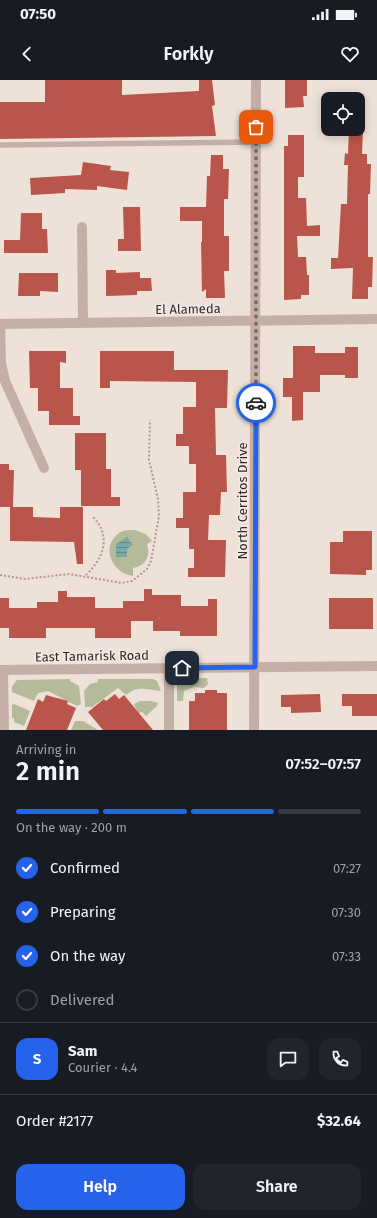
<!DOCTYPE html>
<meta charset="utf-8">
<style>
:root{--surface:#171b24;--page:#20242c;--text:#f1f3f6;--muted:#9ea1a6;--line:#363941;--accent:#2563eb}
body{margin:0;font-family:"Fira Sans",sans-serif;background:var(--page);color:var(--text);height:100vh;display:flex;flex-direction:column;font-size:15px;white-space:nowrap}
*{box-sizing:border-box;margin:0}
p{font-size:13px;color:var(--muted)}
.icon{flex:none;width:22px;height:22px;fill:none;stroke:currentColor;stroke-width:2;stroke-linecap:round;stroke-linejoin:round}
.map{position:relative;height:650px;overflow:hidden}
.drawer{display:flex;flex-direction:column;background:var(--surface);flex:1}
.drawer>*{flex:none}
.tools{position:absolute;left:321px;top:12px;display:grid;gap:8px}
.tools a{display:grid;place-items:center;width:44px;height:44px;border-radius:8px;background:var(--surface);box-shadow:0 2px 10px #0003;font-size:20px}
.pin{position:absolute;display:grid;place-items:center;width:34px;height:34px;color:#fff;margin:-17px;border-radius:8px;box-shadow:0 2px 6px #0006}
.courier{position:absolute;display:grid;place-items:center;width:40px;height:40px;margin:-20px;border:3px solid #2563eb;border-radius:50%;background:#fff;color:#222;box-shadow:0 1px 5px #0007}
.overview em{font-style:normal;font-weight:600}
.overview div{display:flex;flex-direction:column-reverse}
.overview{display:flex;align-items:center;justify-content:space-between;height:68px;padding:0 16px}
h1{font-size:26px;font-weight:600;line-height:30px}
.bar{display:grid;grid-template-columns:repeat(4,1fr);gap:6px 4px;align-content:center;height:48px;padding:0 16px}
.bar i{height:5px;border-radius:3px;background:var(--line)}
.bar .on{background:var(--accent)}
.bar p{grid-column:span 4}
.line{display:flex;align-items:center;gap:10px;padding:0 16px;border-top:1px solid var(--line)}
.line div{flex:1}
.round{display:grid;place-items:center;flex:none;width:42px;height:42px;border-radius:12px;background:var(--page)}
ol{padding:0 16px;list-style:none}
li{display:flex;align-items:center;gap:12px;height:44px}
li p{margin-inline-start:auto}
li .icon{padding:4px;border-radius:50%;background:var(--accent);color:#fff;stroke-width:4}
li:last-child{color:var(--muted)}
li i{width:22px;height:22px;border:2px solid var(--line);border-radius:50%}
.primary-button{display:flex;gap:8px;margin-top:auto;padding:8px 16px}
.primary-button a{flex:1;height:46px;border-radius:12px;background:var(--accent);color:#fff;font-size:16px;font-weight:600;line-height:46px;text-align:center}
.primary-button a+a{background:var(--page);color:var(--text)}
.status{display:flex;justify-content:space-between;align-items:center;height:28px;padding:0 20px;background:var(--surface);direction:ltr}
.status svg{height:11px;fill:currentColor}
header{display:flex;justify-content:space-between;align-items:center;height:52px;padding:0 16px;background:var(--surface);font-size:18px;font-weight:600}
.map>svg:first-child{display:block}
.green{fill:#b5bb9a}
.water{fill:url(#water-rules)}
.building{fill:#ba554b}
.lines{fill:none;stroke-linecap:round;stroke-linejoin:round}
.path{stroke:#b09990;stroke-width:2;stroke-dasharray:2 2;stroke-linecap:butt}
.lane{stroke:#c4afa6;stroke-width:5.5}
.street{stroke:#c4afa6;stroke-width:10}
.done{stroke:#736964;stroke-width:4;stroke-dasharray:0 7.2}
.route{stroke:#2563eb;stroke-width:5}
.labels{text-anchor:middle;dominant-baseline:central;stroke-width:3;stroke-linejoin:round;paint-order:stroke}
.street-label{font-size:13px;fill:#312826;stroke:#f6ebe4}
</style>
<div class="status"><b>07:50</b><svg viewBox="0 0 49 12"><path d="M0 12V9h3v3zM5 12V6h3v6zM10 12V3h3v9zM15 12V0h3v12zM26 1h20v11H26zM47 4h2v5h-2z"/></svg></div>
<header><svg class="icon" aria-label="back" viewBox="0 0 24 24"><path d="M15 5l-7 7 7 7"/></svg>Forkly<svg class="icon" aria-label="heart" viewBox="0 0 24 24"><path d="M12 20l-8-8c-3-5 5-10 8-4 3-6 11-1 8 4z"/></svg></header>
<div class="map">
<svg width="377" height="650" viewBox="0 0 377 650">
<defs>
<pattern id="water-rules" width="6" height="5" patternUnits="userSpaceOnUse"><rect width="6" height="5" fill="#7aa8a3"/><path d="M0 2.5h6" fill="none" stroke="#658985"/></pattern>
</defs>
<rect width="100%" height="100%" fill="#eee1d8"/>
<path class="green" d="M135,450L146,454L152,461L147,464C151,476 146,486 133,488V496C110,493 99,462 123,451C126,450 131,450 135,450Z
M207,598L208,604L204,608L194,607L184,611L183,621H177V604L184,599Z
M70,599V601L79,606L81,624L77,626L48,611L38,613L34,621L12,612V606L17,600Z
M98,599H153L157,601L161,611C145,610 139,605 126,615L118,608L92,627H85L84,611L90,604L98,602Z
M140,621H151L158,623L157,626L146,636L142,632L138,633L134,624Z
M14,624L30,631L24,646L14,642V638H12V625Z
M75,641H83L98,650H71Z"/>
<path class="water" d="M127,457L133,465L127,469V477H116V464Z"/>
<path class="building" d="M45,0H122V15L199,11V0H212L215,25L212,26L216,56L0,59V22H45Z
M285,0H307V16H303L304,27L285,28Z
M349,49H363L362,74H367V84H371L370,114H368V177H373L372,207H368V219H352L353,188L331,189V178H338L341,124H347L348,85H344L345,73L348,74Z
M288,55H304V97H298V118H306L307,146L320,145V156H297L298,177H306L307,195H309V215H301V219L284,220V66H288Z
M211,75H223V89H229L228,119H224V156H229V191H224L225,218H206V209L202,212L201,162H202V141H180V127H206L207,96H210Z
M83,82L111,86L110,90L129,92L127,110L97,106V110L65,109V113L31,115L30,98L81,95Z
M123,127H140L141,171H118V159H124Z
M21,133H42V149H47L48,173H4V160H20Z
M106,190H116V193L140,192V198H151L152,211H137V215L106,216Z
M19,193H58V212L40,211V216H18Z
M293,266H315V273H345V267H358V298H345V295H320V312H303V340L292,341V317H283V298H293Z
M29,271H66V283L60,282V308H73V336H80V345H49V331H38V308H30Z
M100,271H174V290H228L227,328H215L216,375H226L227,412H221L220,435H209L208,460H226L225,497H188V488H194V469H189V448H176V438H183V412H196V384H189V366H176V354H183V327H196V302L110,301V308H100Z
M75,353H106V389H111V417H120V426H81V390H75Z
M0,384H9V390H14L13,427H33V437L60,438V427H83V484H77L74,462L10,461V427H0Z
M343,451H372V490H366V495L330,494V462H343Z
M144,509H152V515H181V526H208V519H217V556H180V551H153V541H131V558H95V548H46V558H9V548H0V518H9V528H37V522H58V511H67V517H95V528H123V521H144Z
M329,518H373V549H329Z
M205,610H217V613H227V650H189V621H195V613H205Z
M115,614L119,619L124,615L153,650H103L88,632L104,619L106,621Z
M320,614L321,632L291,633V627H281V615Z
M342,614H377V636H352V626H342Z
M46,615L68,621L67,624L76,628L67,650H26L38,619L43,622Z"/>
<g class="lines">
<path class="path" d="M0,495L25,499L69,494L122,503L132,501L147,489L151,481L159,436L158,419L149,380L150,340
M86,495C104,478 112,455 92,436"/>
<path class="lane" d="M0,65L256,62"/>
<path class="street" d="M82,147L83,243
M0,244L377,239
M0,244L1,283L5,301L44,388
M169,588V650
M0,590L377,586
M3,590L4,650
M254,650L256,0"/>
</g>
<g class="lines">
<path class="done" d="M256,323V47"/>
<path class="route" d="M182,588L255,587L256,323"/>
</g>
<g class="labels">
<g class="street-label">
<text transform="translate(188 229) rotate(-1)">El Alameda</text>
<text transform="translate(242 421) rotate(-90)">North Cerritos Drive</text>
<text transform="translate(92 576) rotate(-1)">East Tamarisk Road</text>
</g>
</g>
</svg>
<div class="tools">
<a><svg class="icon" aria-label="locate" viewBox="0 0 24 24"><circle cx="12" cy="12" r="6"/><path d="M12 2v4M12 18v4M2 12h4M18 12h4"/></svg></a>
</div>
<div class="pin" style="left:256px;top:47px;background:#ea580c"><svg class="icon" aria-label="bag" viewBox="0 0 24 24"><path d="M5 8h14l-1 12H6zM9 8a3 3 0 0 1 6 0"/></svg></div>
<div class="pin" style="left:182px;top:588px;background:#1f2937"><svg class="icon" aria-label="home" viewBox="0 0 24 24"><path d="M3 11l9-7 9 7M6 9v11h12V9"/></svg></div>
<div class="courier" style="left:256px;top:323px"><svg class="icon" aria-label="car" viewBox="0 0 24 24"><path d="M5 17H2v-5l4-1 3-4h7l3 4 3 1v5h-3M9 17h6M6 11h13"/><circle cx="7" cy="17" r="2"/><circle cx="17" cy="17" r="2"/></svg></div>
</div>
<section class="drawer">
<div class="overview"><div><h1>2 min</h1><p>Arriving in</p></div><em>07:52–07:57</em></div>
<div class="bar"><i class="on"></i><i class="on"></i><i class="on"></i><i></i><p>On the way · 200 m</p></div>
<ol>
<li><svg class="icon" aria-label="check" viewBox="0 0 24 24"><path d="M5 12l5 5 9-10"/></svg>Confirmed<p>07:27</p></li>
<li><svg class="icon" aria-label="check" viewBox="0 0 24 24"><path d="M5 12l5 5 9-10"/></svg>Preparing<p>07:30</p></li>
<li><svg class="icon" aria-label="check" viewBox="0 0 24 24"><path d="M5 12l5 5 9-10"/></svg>On the way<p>07:33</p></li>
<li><i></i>Delivered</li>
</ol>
<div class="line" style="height:72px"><b class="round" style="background:var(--accent);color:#fff">S</b><div><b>Sam</b><p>Courier · 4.4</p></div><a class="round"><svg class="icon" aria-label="chat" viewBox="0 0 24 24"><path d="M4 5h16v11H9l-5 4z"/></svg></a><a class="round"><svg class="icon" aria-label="phone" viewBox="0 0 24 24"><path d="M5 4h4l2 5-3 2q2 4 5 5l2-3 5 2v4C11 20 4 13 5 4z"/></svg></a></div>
<div class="line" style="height:52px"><div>Order #2177</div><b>$32.64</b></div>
<div class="primary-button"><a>Help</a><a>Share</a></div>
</section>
